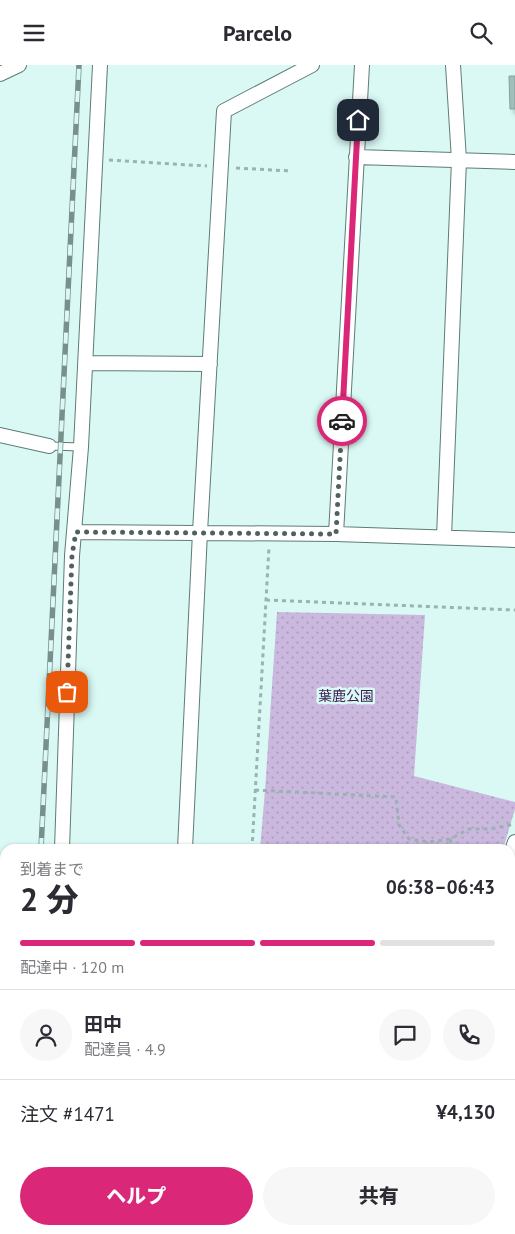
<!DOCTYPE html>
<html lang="ja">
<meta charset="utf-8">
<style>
:root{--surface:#fff;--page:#f7f7f7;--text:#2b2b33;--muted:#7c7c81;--line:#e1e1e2;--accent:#db2777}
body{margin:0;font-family:"PT Sans","Noto Sans JP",sans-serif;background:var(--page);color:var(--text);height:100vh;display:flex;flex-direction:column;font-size:19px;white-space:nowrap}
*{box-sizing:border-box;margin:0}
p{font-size:16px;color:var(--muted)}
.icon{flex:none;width:28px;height:28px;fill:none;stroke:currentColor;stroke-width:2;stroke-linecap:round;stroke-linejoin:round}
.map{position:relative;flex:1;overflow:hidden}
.panel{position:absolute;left:0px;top:779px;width:515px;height:391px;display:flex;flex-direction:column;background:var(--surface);border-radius:15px 15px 0 0;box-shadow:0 1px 4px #0004}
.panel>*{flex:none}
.pin{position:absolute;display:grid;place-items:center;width:42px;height:42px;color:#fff;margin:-21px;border-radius:10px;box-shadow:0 2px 8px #0006}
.courier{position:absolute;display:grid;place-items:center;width:50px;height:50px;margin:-25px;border:4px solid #db2777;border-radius:50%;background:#fff;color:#222;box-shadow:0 1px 6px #0007}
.summary em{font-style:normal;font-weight:800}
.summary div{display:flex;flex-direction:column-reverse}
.summary{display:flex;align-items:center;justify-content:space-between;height:85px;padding:0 20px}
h1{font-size:32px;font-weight:800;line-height:38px}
.bar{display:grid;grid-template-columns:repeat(4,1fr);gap:8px 5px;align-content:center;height:60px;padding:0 20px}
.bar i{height:6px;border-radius:4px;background:var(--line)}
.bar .on{background:var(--accent)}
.bar p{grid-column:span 4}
.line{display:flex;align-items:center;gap:12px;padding:0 20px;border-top:1px solid var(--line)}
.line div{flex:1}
.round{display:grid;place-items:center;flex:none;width:52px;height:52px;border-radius:26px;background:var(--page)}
.primary-button{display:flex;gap:10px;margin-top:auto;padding:10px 20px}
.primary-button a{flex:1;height:58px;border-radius:30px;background:var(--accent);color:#fff;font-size:20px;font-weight:800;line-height:58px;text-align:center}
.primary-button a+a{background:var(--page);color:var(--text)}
header{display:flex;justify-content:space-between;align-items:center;height:65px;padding:0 20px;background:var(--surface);font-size:22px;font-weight:800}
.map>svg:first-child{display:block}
.built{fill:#c7f0ea}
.park{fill:url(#park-dots)}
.building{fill:#a0beba;stroke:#84a19d;filter:url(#shadow)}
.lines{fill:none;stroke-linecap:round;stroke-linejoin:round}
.lane-casing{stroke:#5e7b77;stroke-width:9}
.street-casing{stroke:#5e7b77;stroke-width:16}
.secondary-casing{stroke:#5e7b77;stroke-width:22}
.path{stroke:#9ab3b0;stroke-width:3;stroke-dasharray:4 4;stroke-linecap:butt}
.lane{stroke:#fff;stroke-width:7}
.street{stroke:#fff;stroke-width:14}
.secondary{stroke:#fff;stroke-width:20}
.rail-casing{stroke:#798f8c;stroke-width:5.5}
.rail{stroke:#daf9f5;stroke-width:4;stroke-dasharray:11;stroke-linecap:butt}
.done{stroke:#506260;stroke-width:5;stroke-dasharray:0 9}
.route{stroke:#db2777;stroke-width:6}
.labels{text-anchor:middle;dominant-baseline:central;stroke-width:5;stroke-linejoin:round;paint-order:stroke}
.park-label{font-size:14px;fill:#3f2057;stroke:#daf9f5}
</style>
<header><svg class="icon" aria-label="menu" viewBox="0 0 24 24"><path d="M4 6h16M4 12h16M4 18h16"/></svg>Parcelo<svg class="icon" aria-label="search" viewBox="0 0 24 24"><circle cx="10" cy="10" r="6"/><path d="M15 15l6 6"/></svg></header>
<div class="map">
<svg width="515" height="1169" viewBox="0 0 515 1169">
<defs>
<pattern id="park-dots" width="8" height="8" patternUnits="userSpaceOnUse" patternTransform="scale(1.25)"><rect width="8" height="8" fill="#cbb8de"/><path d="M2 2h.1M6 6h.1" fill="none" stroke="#ad9dbd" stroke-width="1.8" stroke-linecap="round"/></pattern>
<filter id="shadow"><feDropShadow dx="4.5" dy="4.5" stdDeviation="2.5" flood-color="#0004"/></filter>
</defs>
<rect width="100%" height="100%" fill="#daf9f5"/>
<path class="built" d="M510,974L515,975V1169H176L177,1165H510Z"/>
<path class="park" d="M277,547L425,550L414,711L515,737V744L503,784H260L265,725Z"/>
<path class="building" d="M509,11H515V44H510Z
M510,1034H513L512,1046H515V1078L510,1077Z
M510,1139H515V1169H491V1165H510Z
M411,1165H442V1169L411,1168Z"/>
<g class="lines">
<g class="lane-casing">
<path id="lane" d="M49,381L81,382"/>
</g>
<g class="street-casing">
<path id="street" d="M0,9L19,0
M356,92L515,97
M86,298L210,299
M0,370L49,381
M75,467L336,469L515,475
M336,469L362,0
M444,472L459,95L453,0
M62,784L72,491L81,382L100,0
M185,784L200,467L224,46L312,0
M510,792L515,777
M38,1169V1165
M163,1169L164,1165"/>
</g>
<g class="secondary-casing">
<path id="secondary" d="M0,895H5
M510,962L515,963"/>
</g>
<path class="path" d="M109,95L207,101
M236,103L291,106
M266,535L515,545
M255,725L396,732L399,760L409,774L429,777L450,774L469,764H490L515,759
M450,774L453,784
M252,784L269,482"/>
<use href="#lane" class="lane"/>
<use href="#street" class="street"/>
<use href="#secondary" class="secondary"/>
<g class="rail-casing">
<path id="rail" d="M41,784L79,0
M22,1169V1165"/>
</g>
<use href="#rail" class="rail"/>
</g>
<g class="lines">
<path class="done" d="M67,627L72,490L76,467L336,469L342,356"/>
<path class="route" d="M342,356L358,55"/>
</g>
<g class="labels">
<g class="park-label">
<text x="346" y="631">葉鹿公園</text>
</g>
</g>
</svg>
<div class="pin" style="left:67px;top:627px;background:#ea580c"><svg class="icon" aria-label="bag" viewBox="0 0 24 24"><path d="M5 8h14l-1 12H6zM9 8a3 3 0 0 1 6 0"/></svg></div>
<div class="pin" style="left:358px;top:55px;background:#1f2937"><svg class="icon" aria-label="home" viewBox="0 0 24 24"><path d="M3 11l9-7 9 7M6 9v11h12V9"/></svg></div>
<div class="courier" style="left:342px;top:356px"><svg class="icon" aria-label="car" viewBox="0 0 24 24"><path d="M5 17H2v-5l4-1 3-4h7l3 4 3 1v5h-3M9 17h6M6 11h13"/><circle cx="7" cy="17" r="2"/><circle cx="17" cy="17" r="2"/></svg></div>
<section class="panel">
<div class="summary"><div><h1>2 分</h1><p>到着まで</p></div><em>06:38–06:43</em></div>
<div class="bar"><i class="on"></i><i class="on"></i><i class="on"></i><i></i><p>配達中 · 120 m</p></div>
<div class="line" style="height:90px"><a class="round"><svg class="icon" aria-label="person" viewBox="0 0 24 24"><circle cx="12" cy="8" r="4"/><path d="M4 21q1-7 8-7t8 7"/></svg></a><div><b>田中</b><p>配達員 · 4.9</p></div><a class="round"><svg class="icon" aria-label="chat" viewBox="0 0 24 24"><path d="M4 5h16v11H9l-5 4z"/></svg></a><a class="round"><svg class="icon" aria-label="phone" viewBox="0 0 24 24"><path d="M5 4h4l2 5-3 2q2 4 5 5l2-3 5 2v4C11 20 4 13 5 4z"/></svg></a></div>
<div class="line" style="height:65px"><div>注文 #1471</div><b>¥4,130</b></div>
<div class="primary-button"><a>ヘルプ</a><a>共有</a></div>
</section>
</div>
